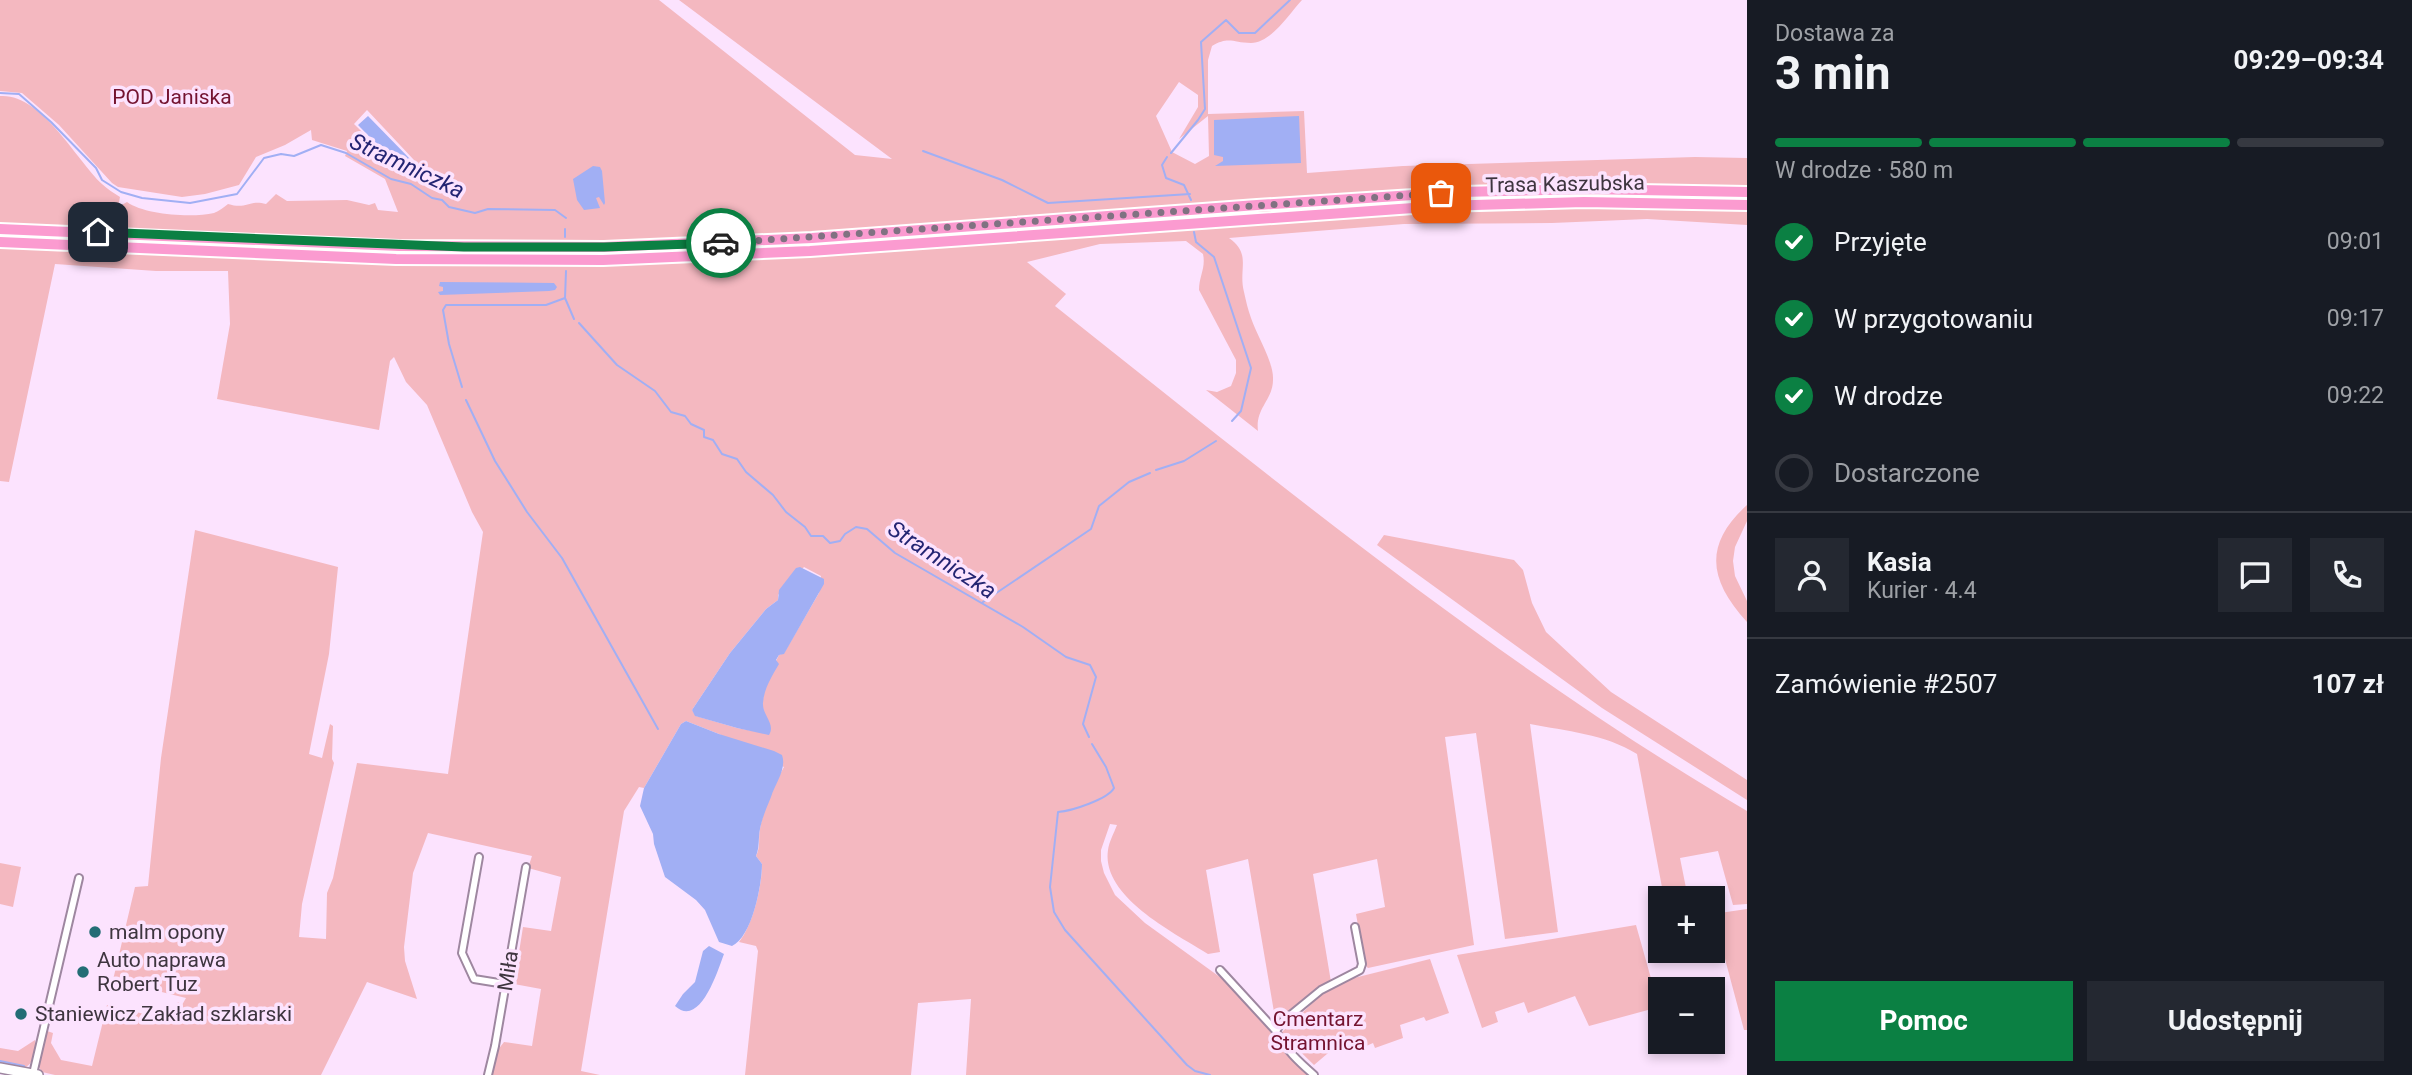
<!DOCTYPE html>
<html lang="pl">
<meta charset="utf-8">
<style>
:root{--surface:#171b24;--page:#242831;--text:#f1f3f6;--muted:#9ea1a6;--line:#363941;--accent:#0b8043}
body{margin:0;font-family:Roboto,sans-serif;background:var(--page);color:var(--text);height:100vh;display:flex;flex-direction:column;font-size:26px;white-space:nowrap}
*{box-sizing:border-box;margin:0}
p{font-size:23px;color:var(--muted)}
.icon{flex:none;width:38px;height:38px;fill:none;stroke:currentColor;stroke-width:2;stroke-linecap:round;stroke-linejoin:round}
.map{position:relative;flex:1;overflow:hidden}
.details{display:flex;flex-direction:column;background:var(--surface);width:665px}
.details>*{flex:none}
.buttons{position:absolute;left:1648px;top:886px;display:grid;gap:14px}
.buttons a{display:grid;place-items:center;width:77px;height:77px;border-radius:0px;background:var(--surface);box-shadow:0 4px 10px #0003;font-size:35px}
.pin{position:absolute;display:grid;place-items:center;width:60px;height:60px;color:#fff;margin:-30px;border-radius:14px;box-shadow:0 4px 10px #0006}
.courier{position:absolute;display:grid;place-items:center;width:70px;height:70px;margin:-35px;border:5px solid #0b8043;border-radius:50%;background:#fff;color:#222;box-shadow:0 2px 9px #0007}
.head em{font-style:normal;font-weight:700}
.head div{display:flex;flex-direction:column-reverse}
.head{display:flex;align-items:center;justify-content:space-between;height:119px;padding:0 28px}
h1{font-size:46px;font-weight:700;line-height:52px}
.bar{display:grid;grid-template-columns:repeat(4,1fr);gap:10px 7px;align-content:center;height:84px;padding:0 28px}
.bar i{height:9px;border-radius:5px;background:var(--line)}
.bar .active{background:var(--accent)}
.bar p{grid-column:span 4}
.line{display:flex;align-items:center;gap:18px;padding:0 28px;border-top:2px solid var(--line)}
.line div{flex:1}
.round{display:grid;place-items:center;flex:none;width:74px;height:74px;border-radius:0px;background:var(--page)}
ol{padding:0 28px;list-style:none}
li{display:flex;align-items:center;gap:21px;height:77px}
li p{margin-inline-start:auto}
li .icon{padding:7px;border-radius:50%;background:var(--accent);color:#fff;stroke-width:4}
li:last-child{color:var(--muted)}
li i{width:38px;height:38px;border:4px solid var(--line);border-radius:50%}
.button{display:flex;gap:14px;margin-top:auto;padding:14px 28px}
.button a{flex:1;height:80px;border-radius:0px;background:var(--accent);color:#fff;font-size:28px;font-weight:700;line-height:80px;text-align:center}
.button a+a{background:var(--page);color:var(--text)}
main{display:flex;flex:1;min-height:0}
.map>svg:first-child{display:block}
.green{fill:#f4b8c0;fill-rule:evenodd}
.water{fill:#a1aff4}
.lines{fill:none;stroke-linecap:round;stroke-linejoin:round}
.stream{stroke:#a1aff4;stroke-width:2}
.street-casing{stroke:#9e87a0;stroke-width:10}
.secondary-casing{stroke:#9e87a0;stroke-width:12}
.highway-casing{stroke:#fff;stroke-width:14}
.street{stroke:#fff;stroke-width:6}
.secondary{stroke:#fff;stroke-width:9}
.highway{stroke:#fb9bd0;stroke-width:10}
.done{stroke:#807282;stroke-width:7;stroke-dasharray:0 12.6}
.route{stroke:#0b8043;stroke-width:9}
.poi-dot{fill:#236d75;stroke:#fce3fe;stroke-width:2.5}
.labels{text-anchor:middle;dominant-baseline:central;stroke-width:7;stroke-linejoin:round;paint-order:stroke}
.park-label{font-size:21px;fill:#741330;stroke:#fce3fe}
.street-label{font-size:21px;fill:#3e353f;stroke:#fce3fe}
.poi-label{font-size:21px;fill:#3e353f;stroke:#fce3fe;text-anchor:start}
.water-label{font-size:23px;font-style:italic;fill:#242573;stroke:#fce3fe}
</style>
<main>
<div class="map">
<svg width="1747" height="1075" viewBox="0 0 1747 1075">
<rect width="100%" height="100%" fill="#fce3fe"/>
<path class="green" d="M0,0H659L855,155L892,159L679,0H1302C1289,14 1271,43 1251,43C1233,43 1229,36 1212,46L1208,60V114L1304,111L1307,173L1403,166L1695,157L1747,158V225L1647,219L1552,223L1404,224L1229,238C1252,254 1238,269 1244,292C1246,301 1248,310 1251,318C1257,336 1274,362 1273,380C1273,400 1255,408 1258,431L1206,390L1217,392L1231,386L1236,373V360L1199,290C1199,276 1206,268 1203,254L1186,241L1100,244L1027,262L1066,294L1055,306C1278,483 1501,666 1747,811V904L1733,905L1718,851L1680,858L1688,898H1664L1637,754C1605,734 1566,731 1530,724L1558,932L1505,939L1476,733L1445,737L1474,945L1368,968L1365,965L1356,914L1385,907L1377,859L1313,874L1331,982L1279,1021L1276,1019L1274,1012L1248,859L1206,870L1220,952L1208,954C1175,933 1101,897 1108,850C1109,842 1114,833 1117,825L1110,824L1101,850V861L1104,873L1115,895L1145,923L1224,980L1273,1032L1287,1055L1309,1075H966L971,999L918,1003L911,1075H745L758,951L756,946L739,942C753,925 762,886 762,864L756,856C761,846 758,839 760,829C763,809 774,785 784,767L719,734L686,721L681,724L644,788L639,787L624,811L581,1071L600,1075H491L497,1051L504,1042L532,1046L541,989L514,984L523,927L551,931L561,877L528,868L532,856L428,833L413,873L404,947L405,961L417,999L367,982L321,1075H55L42,1072L39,1067L47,1031L53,1033L51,1043L61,1060L92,1066L107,1005L169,1020L178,1002L182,1005L186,998L113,980L135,887L148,886L161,758L195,530L338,567L329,654L309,754L322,758L330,724L333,726L332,759L334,763L302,904L299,937L326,939L327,893L333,878L357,763L448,774L483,532L472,512L427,405L406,382L394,357L390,361L379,430L217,399L230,324L228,271H156L55,264L9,482L0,481V96C41,93 75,158 102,184C107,189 114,193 120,197L118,207L127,202C145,215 192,218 214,213C219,211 224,207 228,204C247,210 249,199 266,204L276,194L287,201L347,200L369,205L375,203L378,210L398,212L385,179L345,156L347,151L312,140L311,130L285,145L256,157L239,185L205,194L182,197L118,187L112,183L59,125L22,93L0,91ZM1179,82L1198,95V107L1179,139L1208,116L1209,156L1195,164L1172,152L1156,116ZM367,110L414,160L402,171L354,124ZM804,567L821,576L819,593L784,653L779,655C772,669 761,691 763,708C765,719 769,722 769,734L737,728L696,716L692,710L730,653L766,609L778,600V595Z
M1747,505V521L1735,547L1733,561L1735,576L1747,601V622C1709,580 1703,545 1747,505Z
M1384,535L1514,560L1523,570L1532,603L1546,632L1611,692L1747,780V800L1602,708L1377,545Z
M0,863L21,867L13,907L0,904Z
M1747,909V1030H1744L1713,914Z
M1636,925L1659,1007L1589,1026L1575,996L1528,1013L1524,1002L1495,1012L1498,1022L1482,1028L1457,955Z
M1430,959L1449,1013L1426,1021L1424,1017L1400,1025L1403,1038L1375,1048L1373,1043L1355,1051L1347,1037L1314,1065L1281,1033L1326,990L1350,979Z
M35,1040C36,1045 35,1050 33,1056C30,1074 13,1067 0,1065V1048L18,1051Z"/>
<path class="water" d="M368,116L411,160L401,169L358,125Z
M1299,116L1301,163L1215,166L1223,161V157L1214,155V120Z
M593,166L600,167L602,171L605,203L604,205L599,197L596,198L600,208L584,210L577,200L573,179Z
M440,282L554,283L557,287L555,290L549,291L440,295L438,292L443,291V287L439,286Z
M800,567L824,579V584L784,654L779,655L776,660L779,664C772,676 764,688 763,703C762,715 776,724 769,735L737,728L695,716L692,710L730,653L766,609L778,600L779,590L796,568Z
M686,721L719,734L774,751L782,755C787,769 775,784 771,797C767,807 762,818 760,829C758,839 760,846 756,856L762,864C762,885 752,937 732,946L719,942L705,910L696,900L665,877L654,844L653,834L640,806L644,788L681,724Z
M709,946L724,954C718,970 700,1029 675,1006L683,994L695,982L703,951Z"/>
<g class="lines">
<path class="stream" d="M0,93L19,94L51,122L96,168L102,180L121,192L142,198L190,203L237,194L264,158L281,154L294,156L321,145L346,153L391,179L411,184L432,198L442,200L449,207L475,213L488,209L555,210L566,218
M923,151L1002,180L1048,203L1190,194
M1171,153L1198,120L1205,109L1201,42L1226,20L1239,33H1255L1290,0
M1167,157L1162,165L1166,178L1184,185L1191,200
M565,229V237
M1194,232L1196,242L1214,257L1251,368L1241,411L1232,421
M566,271L565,298L574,319
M579,323L617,365L655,391L671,412L685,416L691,424L704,430V437L713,440L722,454L737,459L746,472L773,495L786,512L805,527L811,536H823L830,543L840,541L845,534L856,527L867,529L895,553L1023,627L1066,657L1090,665L1096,677L1083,724L1089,737
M462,387L449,344L443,310L446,305H546L565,298
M466,400L495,461L527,512L562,558L658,729
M1156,470L1184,461L1216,441
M983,602L1091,529L1099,506L1129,482L1150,473
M1092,744L1106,767L1114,788C1108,799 1072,811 1058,812L1050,887L1054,912L1065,930L1187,1065L1195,1071L1210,1075
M0,1061L24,1066"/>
<g class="street-casing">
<path id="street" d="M479,857L462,953L474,979L505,984
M1220,970L1276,1031
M33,1074L79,878
M488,1075L495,1046L526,867
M1314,1075C1299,1062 1285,1049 1276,1031L1282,1022L1321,990L1360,970L1362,964L1355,927"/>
</g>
<g class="secondary-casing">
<path id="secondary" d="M0,1068L38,1075"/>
</g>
<g class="highway-casing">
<path id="highway" d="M0,229L399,246L604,247L812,238L1257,205L1460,192L1585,189L1747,192
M0,242L396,259L603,260L810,251L1441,206L1584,202L1747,205"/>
</g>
<use href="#street" class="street"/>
<use href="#secondary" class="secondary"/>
<use href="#highway" class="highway"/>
</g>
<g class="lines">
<path class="done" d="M721,243L1441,193"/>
<path class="route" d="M98,232L464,247H604L721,243"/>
</g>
<g class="poi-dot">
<circle cx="95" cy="932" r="7"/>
<circle cx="83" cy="972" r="7"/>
<circle cx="21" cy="1014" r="7"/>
</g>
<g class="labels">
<g class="park-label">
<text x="172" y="97">POD Janiska</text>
<text x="1318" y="1019">Cmentarz<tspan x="1318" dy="24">Stramnica</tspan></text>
</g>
<g class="street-label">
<text transform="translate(1565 184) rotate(-1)">Trasa Kaszubska</text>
<text transform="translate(508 971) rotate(-81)">Miła</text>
</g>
<g class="poi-label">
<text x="109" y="932">malm opony</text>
<text x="97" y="960">Auto naprawa<tspan x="97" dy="24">Robert Tuz</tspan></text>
<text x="35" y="1014">Staniewicz Zakład szklarski</text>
</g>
<g class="water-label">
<text transform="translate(407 166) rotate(25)">Stramniczka</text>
<text transform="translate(942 560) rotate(33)">Stramniczka</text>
</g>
</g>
</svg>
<div class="buttons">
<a>+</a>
<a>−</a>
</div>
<div class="pin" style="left:1441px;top:193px;background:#ea580c"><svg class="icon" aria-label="bag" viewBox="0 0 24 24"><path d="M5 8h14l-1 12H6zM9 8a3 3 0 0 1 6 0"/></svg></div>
<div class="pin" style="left:98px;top:232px;background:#1f2937"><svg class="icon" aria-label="home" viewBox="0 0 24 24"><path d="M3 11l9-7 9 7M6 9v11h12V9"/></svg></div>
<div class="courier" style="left:721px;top:243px"><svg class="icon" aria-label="car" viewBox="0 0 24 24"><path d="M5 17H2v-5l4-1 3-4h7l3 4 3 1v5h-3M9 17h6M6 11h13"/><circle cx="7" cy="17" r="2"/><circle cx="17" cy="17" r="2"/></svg></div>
</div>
<section class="details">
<div class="head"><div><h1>3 min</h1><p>Dostawa za</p></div><em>09:29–09:34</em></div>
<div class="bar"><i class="active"></i><i class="active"></i><i class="active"></i><i></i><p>W drodze · 580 m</p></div>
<ol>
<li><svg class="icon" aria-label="check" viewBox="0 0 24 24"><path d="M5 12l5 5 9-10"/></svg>Przyjęte<p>09:01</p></li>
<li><svg class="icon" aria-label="check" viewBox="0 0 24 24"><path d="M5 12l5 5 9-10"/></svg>W przygotowaniu<p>09:17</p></li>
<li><svg class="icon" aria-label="check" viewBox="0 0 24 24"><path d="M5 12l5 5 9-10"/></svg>W drodze<p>09:22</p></li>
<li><i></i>Dostarczone</li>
</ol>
<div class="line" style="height:126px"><a class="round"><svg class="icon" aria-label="person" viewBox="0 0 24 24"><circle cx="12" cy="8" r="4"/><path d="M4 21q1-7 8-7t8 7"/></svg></a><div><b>Kasia</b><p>Kurier · 4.4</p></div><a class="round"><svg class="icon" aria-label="chat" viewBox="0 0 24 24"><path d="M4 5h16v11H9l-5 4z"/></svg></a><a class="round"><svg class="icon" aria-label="phone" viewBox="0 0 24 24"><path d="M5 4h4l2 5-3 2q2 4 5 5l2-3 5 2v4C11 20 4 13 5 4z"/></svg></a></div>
<div class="line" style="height:91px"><div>Zamówienie #2507</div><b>107 zł</b></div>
<div class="button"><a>Pomoc</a><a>Udostępnij</a></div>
</section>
</main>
